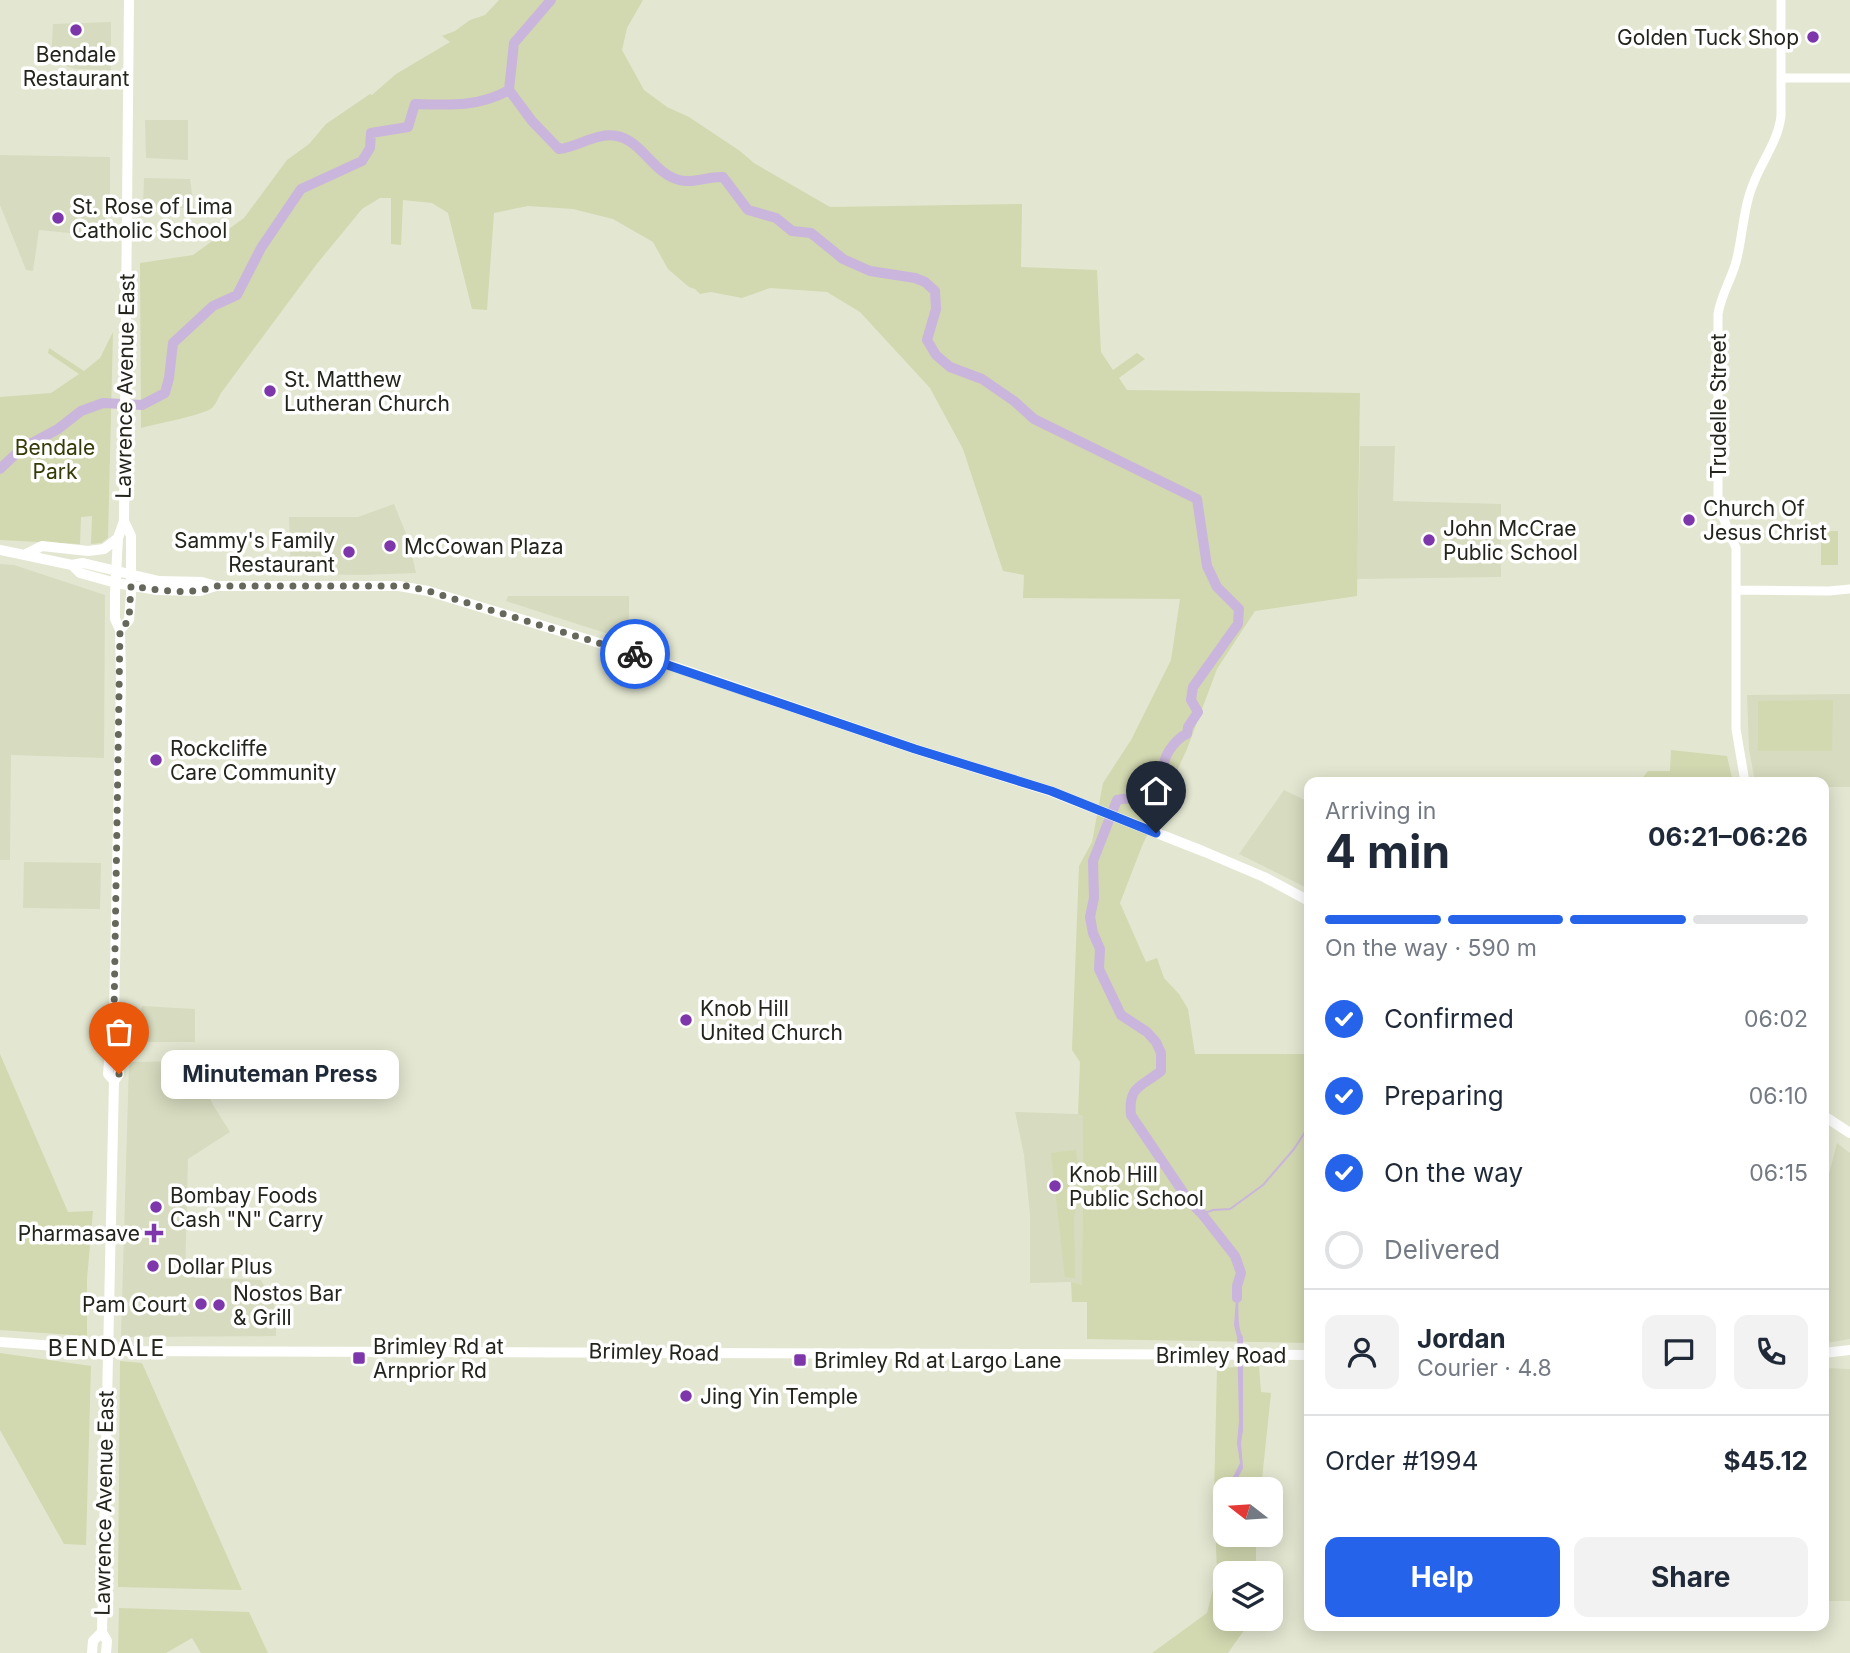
<!DOCTYPE html>
<meta charset="utf-8">
<style>
:root{--surface:#fff;--page:#f2f2f3;--text:#1f2937;--muted:#747a83;--line:#e0e1e3;--accent:#2563eb}
body{margin:0;font-family:Inter,sans-serif;background:var(--page);color:var(--text);height:100vh;display:flex;flex-direction:column;font-size:26px;white-space:nowrap}
*{box-sizing:border-box;margin:0}
p{font-size:23px;color:var(--muted)}
.icon{flex:none;width:38px;height:38px;fill:none;stroke:currentColor;stroke-width:2;stroke-linecap:round;stroke-linejoin:round}
.map{position:relative;flex:1;overflow:hidden}
.details{position:absolute;left:1304px;top:777px;width:525px;height:854px;display:flex;flex-direction:column;background:var(--surface);border-radius:14px;box-shadow:0 4px 18px #0003}
.details>*{flex:none}
.needle{width:46px;rotate:287deg}
.fabs{position:absolute;left:1213px;top:1477px;display:grid;gap:14px}
.fabs a{display:grid;place-items:center;width:70px;height:70px;border-radius:14px;background:var(--surface);box-shadow:0 4px 18px #0003;font-size:35px}
.pin{position:absolute;display:grid;place-items:center;width:60px;height:60px;color:#fff;margin:-72px -30px;border-radius:50% 50% 50% 0;rotate:-45deg;box-shadow:0 0 7px #0007}
.pin .icon{rotate:45deg}
.courier{position:absolute;display:grid;place-items:center;width:70px;height:70px;margin:-35px;border:5px solid #2563eb;border-radius:50%;background:#fff;color:#222;box-shadow:0 2px 9px #0007}
.bubble{position:absolute;height:49px;border-radius:14px;background:var(--surface);box-shadow:0 4px 18px #0003;font-size:23px;font-weight:700;line-height:49px;text-align:center}
.headline em{font-style:normal;font-weight:700}
.headline div{display:flex;flex-direction:column-reverse}
.headline{display:flex;align-items:center;justify-content:space-between;height:119px;padding:0 21px}
h1{font-size:46px;font-weight:700;line-height:52px}
.bar{display:grid;grid-template-columns:repeat(4,1fr);gap:10px 7px;align-content:center;height:84px;padding:0 21px}
.bar i{height:9px;border-radius:5px;background:var(--line)}
.bar .selected{background:var(--accent)}
.bar p{grid-column:span 4}
.line{display:flex;align-items:center;gap:18px;padding:0 21px;border-top:2px solid var(--line)}
.line div{flex:1}
.round{display:grid;place-items:center;flex:none;width:74px;height:74px;border-radius:14px;background:var(--page)}
ol{padding:0 21px;list-style:none}
li{display:flex;align-items:center;gap:21px;height:77px}
li p{margin-inline-start:auto}
li .icon{padding:7px;border-radius:50%;background:var(--accent);color:#fff;stroke-width:4}
li:last-child{color:var(--muted)}
li i{width:38px;height:38px;border:4px solid var(--line);border-radius:50%}
.action{display:flex;gap:14px;margin-top:auto;padding:14px 21px}
.action a{flex:1;height:80px;border-radius:14px;background:var(--accent);color:#fff;font-size:28px;font-weight:700;line-height:80px;text-align:center}
.action a+a{background:var(--page);color:var(--text)}
.map>svg:first-child{display:block}
.built{fill:#d7dbbf}
.green{fill:#d2d8b0}
.water{fill:#cab5dc}
.lines{fill:none;stroke-linecap:round;stroke-linejoin:round}
.stream{stroke:#cab5dc;stroke-width:2}
.river{stroke:#cab5dc;stroke-width:10}
.minor{stroke:#fff;stroke-width:9}
.major{stroke:#fff;stroke-width:10}
.done{stroke:#66685b;stroke-width:7;stroke-dasharray:0 12.6}
.route{stroke:#2563eb;stroke-width:9}
.poi-dot{fill:#7d37aa;stroke:#fff;stroke-width:2.5}
.labels{text-anchor:middle;dominant-baseline:central;stroke-width:7;stroke-linejoin:round;paint-order:stroke}
.poi-label{font-size:21px;fill:#23241c;stroke:#fff;text-anchor:start}
.street-label{font-size:21px;fill:#23241c;stroke:#fff}
.park-label{font-size:21px;fill:#363a06;stroke:#fff}
.neighbourhood-label{font-size:23px;letter-spacing:2px;fill:#23241c;stroke:#fff}
</style>
<div class="map">
<svg width="1850" height="1653" viewBox="0 0 1850 1653">
<rect width="100%" height="100%" fill="#e3e7d1"/>
<path class="built" d="M111,22V70L75,69L51,61L53,24Z
M145,120H188V160L146,158Z
M0,155L110,157V237L39,230L33,271L26,270L0,205Z
M144,178L190,179L194,208L143,207Z
M1360,446H1395L1393,501L1501,504V577L1357,579Z
M394,504L409,541L416,573L363,575L291,574L289,517H358Z
M0,564L14,565L105,595L104,758L11,755L10,860H0Z
M508,596H629V617L624,639L506,601Z
M1850,694V787H1824V782H1755L1749,749L1747,695Z
M1284,790L1309,802V885L1307,888L1239,854Z
M24,862L101,863L100,909L23,908Z
M142,1006L195,1009V1042H131Z
M194,1061L213,1105L230,1132L188,1159L185,1277L261,1280L276,1309V1336L121,1337L129,1062Z
M1015,1112L1078,1114L1083,1116L1082,1285L1071,1282L1030,1283V1215L1024,1155Z
M1837,1143L1850,1153V1339L1826,1343L1828,1178Z
M1824,1368L1850,1369V1601H1824Z"/>
<path class="green" d="M499,0H643L627,28L622,50L644,90L667,107L689,117L740,151L754,163L830,207L1022,204L1021,267L1097,270L1101,352L1113,370L1137,353L1145,359L1119,378L1127,390L1360,393L1357,596L1255,611L1217,669L1187,749L1142,846L1120,903L1146,962L1157,958L1164,978L1179,994L1188,1009L1195,1054H1309V1343L1087,1339V1302H1072L1071,1282L1082,1285L1083,1116L1078,1114L1080,1062L1072,1050L1079,866L1092,842L1103,783L1131,740L1171,660L1180,599L1023,598L1024,575L1003,571L963,449L930,388L860,312L827,292L770,288L742,298L711,292L700,294L695,289L689,287L668,269L653,242L613,219L573,209L528,206L494,213L487,310L472,309L448,213L432,203L403,200L401,245L391,244V198H380L362,209L316,265L221,393C218,398 216,404 212,408C204,415 155,424 141,428L140,263L193,255L244,218L287,160L309,144L326,124L370,94L372,95L396,74L450,42L442,36L455,31L470,20L485,15Z
M113,332L108,538L101,543L91,544L92,516L81,517L80,544L0,540V397L51,393L79,374L48,353L49,348L84,371L100,358Z
M1821,531H1838V565H1821Z
M1833,700L1832,751H1758V701Z
M1671,750L1727,756L1733,782H1639L1648,771H1670Z
M0,1054L68,1212L93,1211L87,1279V1336L0,1330Z
M1076,1150L1081,1193L1074,1216L1075,1278L1065,1277L1051,1153Z
M0,1353L91,1366L86,1545L64,1544L0,1430Z
M120,1361L142,1363L242,1590L118,1587Z
M1259,1366L1261,1392L1271,1393L1261,1489H1225V1535H1256V1573H1225V1619H1252L1228,1653H1152L1207,1613L1217,1573L1214,1496L1217,1368Z
M119,1608L249,1612L268,1653H201L192,1638L166,1653H118Z"/>
<path class="water" d="M1237,1286C1240,1301 1236,1326 1243,1337V1430L1241,1443L1243,1468L1232,1489H1227L1240,1463L1237,1443L1239,1421L1237,1337L1234,1325Z"/>
<g class="lines">
<path class="stream" d="M1202,1214L1213,1210L1230,1209L1263,1185L1294,1149L1309,1126"/>
<path class="river" d="M509,90L532,121L559,149C578,147 597,132 617,136C642,141 654,174 679,180C693,184 708,176 723,177L748,210L776,218L792,231L811,233L843,259L870,271L915,278L925,282L935,291L936,309L927,340L936,355L950,367L982,379L1014,401L1034,419L1197,499L1207,566L1217,587L1239,609L1238,624L1193,687L1191,700L1198,712L1188,727L1187,734C1178,737 1166,752 1164,763C1163,772 1167,787 1159,794C1152,801 1129,796 1117,800L1093,861L1094,898L1090,917L1093,933L1100,949L1099,969L1121,1015L1147,1032L1156,1042L1161,1053V1071C1141,1087 1128,1086 1131,1115L1189,1201L1202,1214L1235,1256L1241,1273L1237,1286V1298
M509,90L514,43L551,0
M0,469L21,449L58,429L81,411L103,403L142,405L165,393L169,378L173,343L213,306L237,295L261,248L301,189L362,161L370,148L371,133L408,127L415,104C449,105 479,107 509,90"/>
<path class="minor" d="M1781,78H1850
M1736,590L1829,591L1850,589
M1745,782L1736,729V548L1722,515L1718,500V314C1721,295 1731,280 1736,262C1743,236 1743,207 1754,182C1763,159 1778,141 1781,116V0"/>
<path class="major" d="M0,550L72,565L83,563L159,581L202,582L216,586H399L428,591L655,660L915,749L1050,791L1205,852L1264,877L1309,901
M26,554L42,546L88,551L104,549L118,538
M72,565L80,573L116,583L157,590L200,591L216,586
M120,630L129,620L131,594V536L124,521
M114,1081L108,1074L109,1062L115,1053
M1824,1116L1850,1133
M0,1342L126,1351L1309,1355
M1824,1353L1850,1350
M92,1653L93,1641L102,1632
M106,1653L107,1641L102,1632L114,1081L119,1074V1063L115,1053L114,1014L121,679L120,630L115,619V594L118,538L124,521L129,0"/>
</g>
<g class="lines">
<path class="done" d="M119,1074V1063L115,1053L114,1014L120,630L129,620L131,586C159,590 189,596 216,586H406L428,591L635,654"/>
<path class="route" d="M635,654L915,749L1051,791L1156,833"/>
</g>
<g class="poi-dot">
<circle cx="76" cy="30" r="7"/>
<circle cx="1813" cy="37" r="7"/>
<circle cx="58" cy="218" r="7"/>
<circle cx="270" cy="391" r="7"/>
<circle cx="1689" cy="520" r="7"/>
<circle cx="1429" cy="540" r="7"/>
<circle cx="390" cy="546" r="7"/>
<circle cx="349" cy="552" r="7"/>
<circle cx="156" cy="760" r="7"/>
<circle cx="686" cy="1020" r="7"/>
<circle cx="1055" cy="1186" r="7"/>
<circle cx="156" cy="1207" r="7"/>
<path d="M150.5 1222.5h7v7h7v7h-7v7h-7v-7h-7v-7h7z"/>
<circle cx="153" cy="1266" r="7"/>
<circle cx="201" cy="1304" r="7"/>
<circle cx="219" cy="1305" r="7"/>
<rect x="352" y="1351" width="14" height="14" rx="3.5"/>
<rect x="793" y="1353" width="14" height="14" rx="3.5"/>
<circle cx="686" cy="1396" r="7"/>
</g>
<g class="labels">
<g class="poi-label">
<text x="1799" y="37" text-anchor="end">Golden Tuck Shop</text>
<text x="76" y="54" text-anchor="middle">Bendale<tspan x="76" dy="24">Restaurant</tspan></text>
<text x="72" y="206">St. Rose of Lima<tspan x="72" dy="24">Catholic School</tspan></text>
<text x="284" y="379">St. Matthew<tspan x="284" dy="24">Lutheran Church</tspan></text>
<text x="1703" y="508">Church Of<tspan x="1703" dy="24">Jesus Christ</tspan></text>
<text x="1443" y="528">John McCrae<tspan x="1443" dy="24">Public School</tspan></text>
<text x="335" y="540" text-anchor="end">Sammy's Family<tspan x="335" dy="24">Restaurant</tspan></text>
<text x="404" y="546">McCowan Plaza</text>
<text x="170" y="748">Rockcliffe<tspan x="170" dy="24">Care Community</tspan></text>
<text x="700" y="1008">Knob Hill<tspan x="700" dy="24">United Church</tspan></text>
<text x="1069" y="1174">Knob Hill<tspan x="1069" dy="24">Public School</tspan></text>
<text x="170" y="1195">Bombay Foods<tspan x="170" dy="24">Cash "N" Carry</tspan></text>
<text x="140" y="1233" text-anchor="end">Pharmasave</text>
<text x="167" y="1266">Dollar Plus</text>
<text x="233" y="1293">Nostos Bar<tspan x="233" dy="24">&amp; Grill</tspan></text>
<text x="187" y="1304" text-anchor="end">Pam Court</text>
<text x="373" y="1346">Brimley Rd at<tspan x="373" dy="24">Arnprior Rd</tspan></text>
<text x="814" y="1360">Brimley Rd at Largo Lane</text>
<text x="700" y="1396">Jing Yin Temple</text>
</g>
<g class="street-label">
<text transform="translate(125 386) rotate(-89)">Lawrence Avenue East</text>
<text transform="translate(1718 406) rotate(-90)">Trudelle Street</text>
<text transform="translate(654 1352) rotate(1)">Brimley Road</text>
<text x="1221" y="1355">Brimley Road</text>
<text transform="translate(104 1503) rotate(-89)">Lawrence Avenue East</text>
</g>
<g class="park-label">
<text x="55" y="447">Bendale<tspan x="55" dy="24">Park</tspan></text>
</g>
<g class="neighbourhood-label">
<text x="107" y="1348">BENDALE</text>
</g>
</g>
</svg>
<div class="fabs">
<a><svg class="needle" viewBox="-14 -14 28 28"><path d="M0-13l5 13h-10z" fill="#e53935"/><path d="M0 13l5-13h-10z" fill="#747a83"/></svg></a>
<a><svg class="icon" aria-label="layers" viewBox="0 0 24 24"><path d="M12 4l9 5-9 5-9-5zM3 14l9 5 9-5"/></svg></a>
</div>
<div class="pin" style="left:119px;top:1074px;background:#ea580c"><svg class="icon" aria-label="bag" viewBox="0 0 24 24"><path d="M5 8h14l-1 12H6zM9 8a3 3 0 0 1 6 0"/></svg></div>
<div class="pin" style="left:1156px;top:833px;background:#1f2937"><svg class="icon" aria-label="home" viewBox="0 0 24 24"><path d="M3 11l9-7 9 7M6 9v11h12V9"/></svg></div>
<div class="courier" style="left:635px;top:654px"><svg class="icon" aria-label="bike" viewBox="0 0 24 24"><circle cx="6" cy="16" r="4"/><circle cx="18" cy="16" r="4"/><path d="M6 16l4-8h5l3 8M10 8l3 8H6M13 5h3"/></svg></div>
<div class="bubble" style="left:161px;top:1050px;width:238px">Minuteman Press</div>
<section class="details">
<div class="headline"><div><h1>4 min</h1><p>Arriving in</p></div><em>06:21–06:26</em></div>
<div class="bar"><i class="selected"></i><i class="selected"></i><i class="selected"></i><i></i><p>On the way · 590 m</p></div>
<ol>
<li><svg class="icon" aria-label="check" viewBox="0 0 24 24"><path d="M5 12l5 5 9-10"/></svg>Confirmed<p>06:02</p></li>
<li><svg class="icon" aria-label="check" viewBox="0 0 24 24"><path d="M5 12l5 5 9-10"/></svg>Preparing<p>06:10</p></li>
<li><svg class="icon" aria-label="check" viewBox="0 0 24 24"><path d="M5 12l5 5 9-10"/></svg>On the way<p>06:15</p></li>
<li><i></i>Delivered</li>
</ol>
<div class="line" style="height:126px"><a class="round"><svg class="icon" aria-label="person" viewBox="0 0 24 24"><circle cx="12" cy="8" r="4"/><path d="M4 21q1-7 8-7t8 7"/></svg></a><div><b>Jordan</b><p>Courier · 4.8</p></div><a class="round"><svg class="icon" aria-label="chat" viewBox="0 0 24 24"><path d="M4 5h16v11H9l-5 4z"/></svg></a><a class="round"><svg class="icon" aria-label="phone" viewBox="0 0 24 24"><path d="M5 4h4l2 5-3 2q2 4 5 5l2-3 5 2v4C11 20 4 13 5 4z"/></svg></a></div>
<div class="line" style="height:91px"><div>Order #1994</div><b>$45.12</b></div>
<div class="action"><a>Help</a><a>Share</a></div>
</section>
</div>
